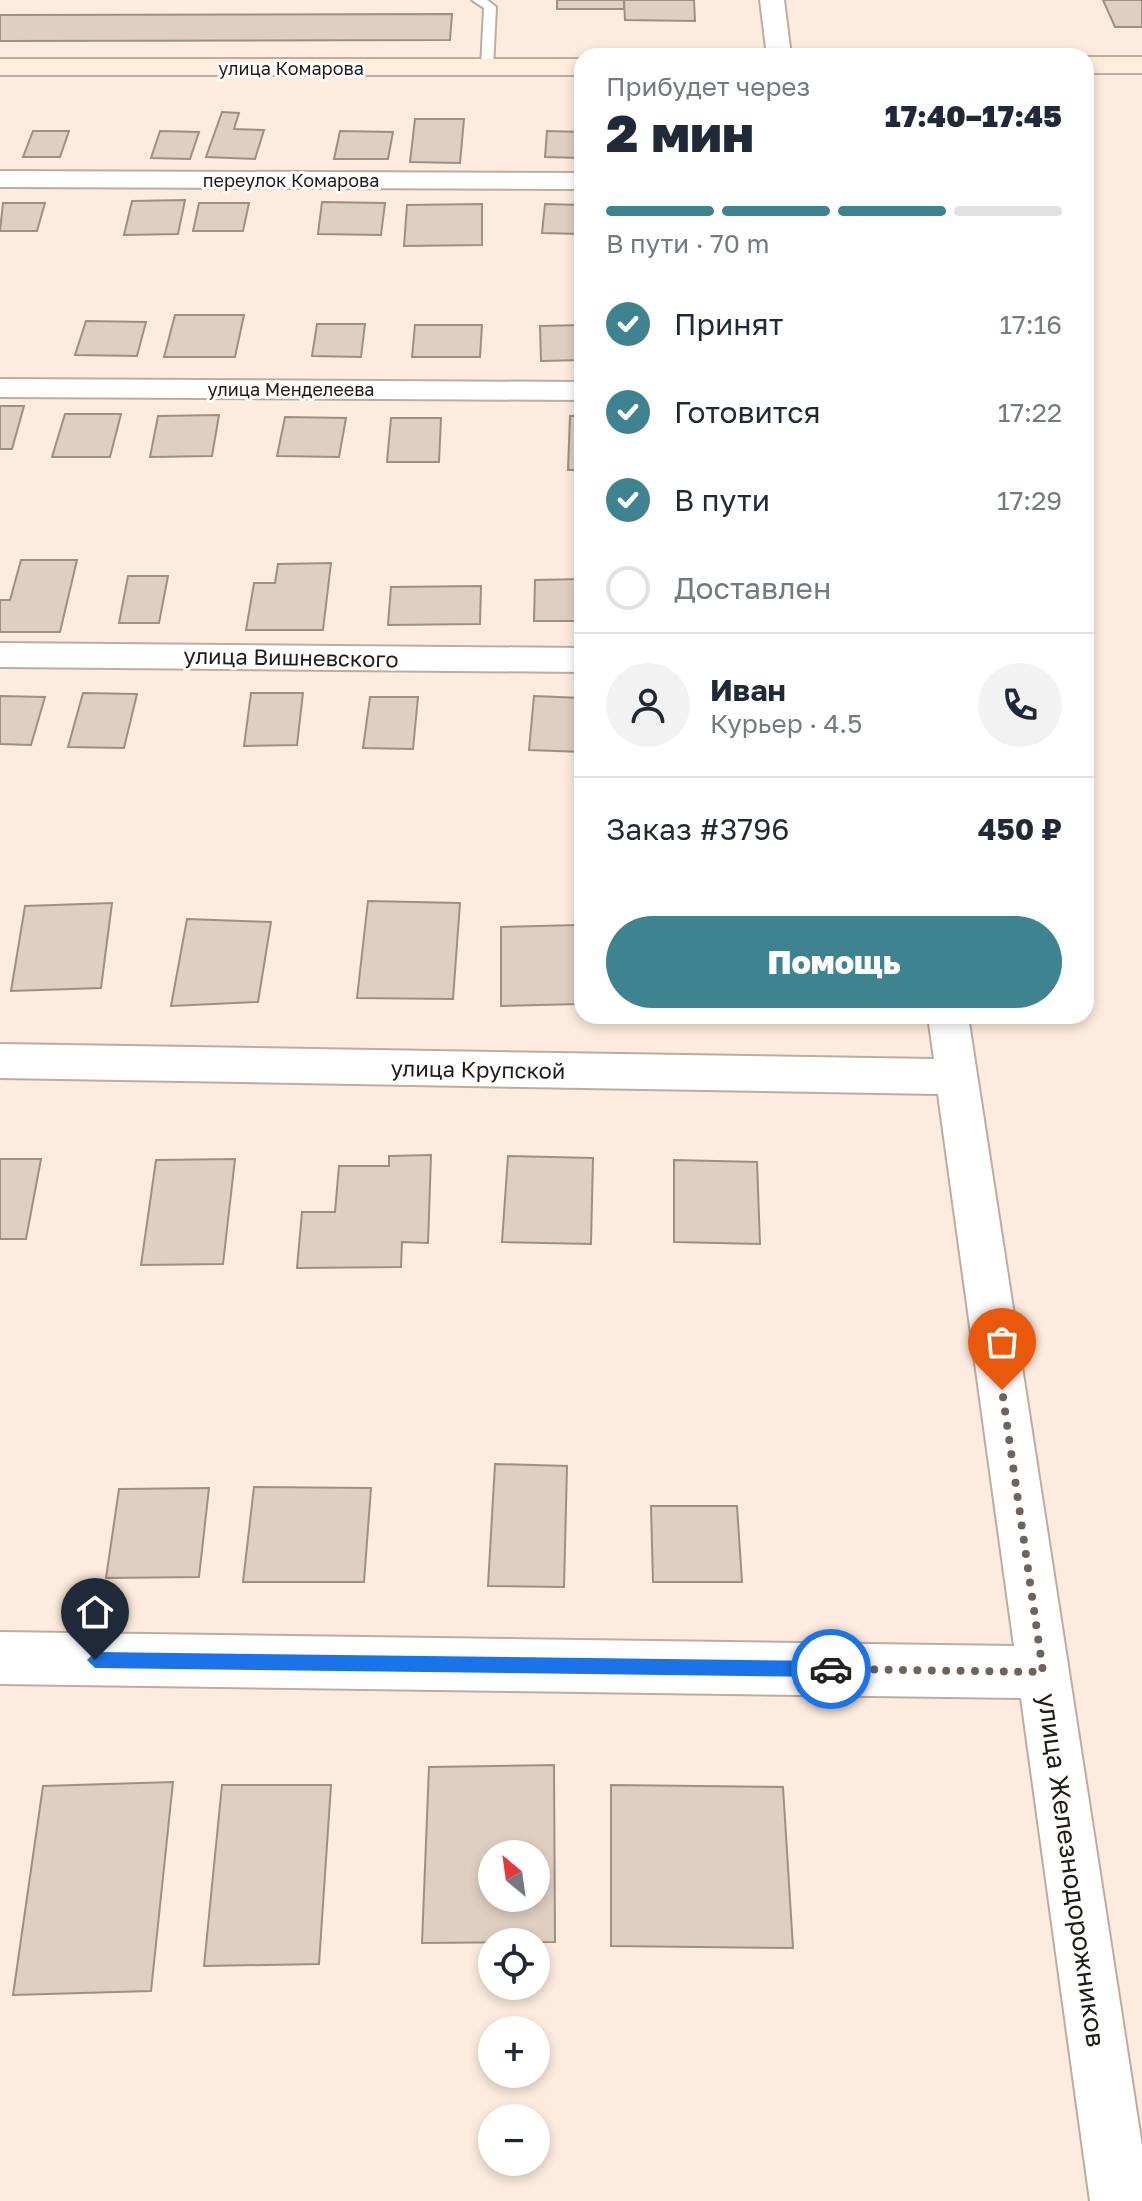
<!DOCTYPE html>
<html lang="ru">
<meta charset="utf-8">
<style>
:root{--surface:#fff;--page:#f2f2f3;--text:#1f2937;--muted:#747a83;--line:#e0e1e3;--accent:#3e8490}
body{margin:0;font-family:"Golos Text",sans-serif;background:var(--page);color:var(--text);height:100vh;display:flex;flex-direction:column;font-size:30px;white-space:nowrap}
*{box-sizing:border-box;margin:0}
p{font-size:26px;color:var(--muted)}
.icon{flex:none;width:44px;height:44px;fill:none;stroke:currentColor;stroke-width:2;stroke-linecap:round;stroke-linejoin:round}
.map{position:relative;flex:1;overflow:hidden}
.side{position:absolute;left:574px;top:48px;width:520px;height:976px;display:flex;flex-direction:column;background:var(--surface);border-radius:24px;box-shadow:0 4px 12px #0003}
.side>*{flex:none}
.needle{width:52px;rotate:331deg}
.tools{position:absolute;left:478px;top:1840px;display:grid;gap:16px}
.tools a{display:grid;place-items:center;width:72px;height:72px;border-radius:50%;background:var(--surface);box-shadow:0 4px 12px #0003;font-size:40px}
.pin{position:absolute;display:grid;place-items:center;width:68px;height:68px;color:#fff;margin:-82px -34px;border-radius:50% 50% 50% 0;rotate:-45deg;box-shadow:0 0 8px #0007}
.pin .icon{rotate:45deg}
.courier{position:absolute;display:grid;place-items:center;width:80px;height:80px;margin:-40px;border:6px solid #1a73e8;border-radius:50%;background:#fff;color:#222;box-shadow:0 2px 10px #0007}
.summary em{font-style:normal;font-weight:800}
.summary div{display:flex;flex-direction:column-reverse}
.summary{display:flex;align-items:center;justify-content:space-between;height:136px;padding:0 32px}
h1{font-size:52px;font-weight:800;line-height:60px}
.bar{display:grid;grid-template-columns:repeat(4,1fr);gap:12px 8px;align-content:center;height:96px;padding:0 32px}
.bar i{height:10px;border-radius:6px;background:var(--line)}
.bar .current{background:var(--accent)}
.bar p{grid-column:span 4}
.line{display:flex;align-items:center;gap:20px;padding:0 32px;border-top:2px solid var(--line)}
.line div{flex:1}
.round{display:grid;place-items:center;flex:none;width:84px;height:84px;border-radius:42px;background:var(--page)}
ol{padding:0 32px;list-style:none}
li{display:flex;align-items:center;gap:24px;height:88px}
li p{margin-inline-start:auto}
li .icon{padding:8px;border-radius:50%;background:var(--accent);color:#fff;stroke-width:4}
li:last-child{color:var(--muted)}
li i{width:44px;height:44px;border:4px solid var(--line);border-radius:50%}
.primary-button{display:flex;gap:16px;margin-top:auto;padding:16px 32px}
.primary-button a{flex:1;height:92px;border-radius:48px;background:var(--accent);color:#fff;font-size:32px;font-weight:800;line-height:92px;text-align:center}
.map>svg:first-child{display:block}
.building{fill:#dfcfc2;stroke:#9e8f83;stroke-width:2;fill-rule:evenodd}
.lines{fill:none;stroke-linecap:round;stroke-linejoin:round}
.lane-casing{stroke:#bcada0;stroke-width:4}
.street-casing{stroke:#bcada0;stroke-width:4}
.secondary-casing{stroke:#bcada0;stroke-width:4}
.lane{fill:#fff;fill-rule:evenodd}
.street{fill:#fff;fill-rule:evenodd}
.secondary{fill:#feecdc;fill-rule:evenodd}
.route{fill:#1a73e8}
.done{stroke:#6e645d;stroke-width:8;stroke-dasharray:0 14.4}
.labels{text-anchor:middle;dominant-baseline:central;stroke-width:6;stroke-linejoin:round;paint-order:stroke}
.far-street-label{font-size:18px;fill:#211b17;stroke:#fff}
.street-label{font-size:22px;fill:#211b17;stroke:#fff}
.near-street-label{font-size:26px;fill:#211b17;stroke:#fff}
</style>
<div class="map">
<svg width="1142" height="2201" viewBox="0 0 1142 2201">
<rect width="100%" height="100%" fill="#fcebde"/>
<path class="building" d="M557,0H624V9H557Z
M624,0H694L695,21L625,20Z
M1103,0H1142V27H1115Z
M452,14L450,40L0,41V15Z
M222,112L239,113L234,129L264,130L255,159L206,157Z
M415,119H464L460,163L410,162Z
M33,131H69L60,157H23Z
M160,131L199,132L190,159L151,158Z
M340,131L393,132L388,159H334Z
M547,131L582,132V158L545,157Z
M185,200L178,234L124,235L132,201Z
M322,202L385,203L381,235L318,234Z
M3,203H45L37,231H0Z
M199,203H249L243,231H193Z
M482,204V245L404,246L407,205Z
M545,204L582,205V234L542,233Z
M175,315H244L235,357H164Z
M86,321L146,322L137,356L75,355Z
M317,324H365L361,357L312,356Z
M415,325H482L480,357H412Z
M582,325V360L541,361L540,326Z
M0,406H24L12,449H0Z
M65,414H121L110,457H52Z
M219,415L212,456L150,457L158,416Z
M570,416H582V470H568Z
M285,417L346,418L339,457L277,456Z
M391,418H441L439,462H387Z
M21,560H77L60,632H0V600H10Z
M331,563L323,630H246L254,583H275L278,564Z
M128,576H168L159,623H119Z
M582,579V621H534L535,580Z
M481,586L480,624L388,625L391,587Z
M83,693L137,694L124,748L68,747Z
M251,693H303L297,745L244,746Z
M0,696L45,697L31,745L0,744Z
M534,696L582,698V752L529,750Z
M370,697H418L413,749L363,748Z
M368,901L460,903L453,999L357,998Z
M112,903L101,988L11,991L25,906Z
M187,919L271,922L258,1002L171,1006Z
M578,925L581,1004L501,1006V927Z
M431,1155L428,1243L402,1242L401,1267L297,1268L302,1212H335L339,1166H389V1156Z
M508,1156L593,1158L591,1244L502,1242Z
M0,1159H41L26,1239H0Z
M235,1159L223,1264L141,1265L156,1160Z
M674,1160L757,1162L760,1244L674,1242Z
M495,1464L567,1466L564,1587L488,1586Z
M254,1487L371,1488L364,1582H243Z
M209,1488L199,1577L106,1578L119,1489Z
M651,1506H737L742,1582H653Z
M554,1765L555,1942L422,1943L429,1767ZM492,1854H536V1898H492Z
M173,1782L151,1991L13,1995L43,1786Z
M222,1785H331L319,1964L204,1966Z
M611,1785L783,1787L793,1948L611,1946Z"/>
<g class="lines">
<g class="lane-casing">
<path id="lane" d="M472,0H487L496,7L493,68L487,72L481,68L484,8Z"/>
</g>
<g class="street-casing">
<path id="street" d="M760,0H784L791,56H767Z
M0,171L582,173V189L0,187Z
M0,379L582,382V400L0,397Z
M0,643L582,648V672L0,667Z
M928,1016H968L1142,2146V2201H1090L1021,1698L0,1684V1632L1014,1646L938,1094L0,1078V1044L934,1059Z"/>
</g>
<g class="secondary-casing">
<path id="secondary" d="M1086,57H1142V73H1086Z
M0,59H582V75H0Z"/>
</g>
<use href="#lane" class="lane"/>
<use href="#street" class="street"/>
<use href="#secondary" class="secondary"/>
</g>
<path class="route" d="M95,1652L831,1661L839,1669L831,1677L95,1668L87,1660Z"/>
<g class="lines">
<path class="done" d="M831,1669L1043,1672L1002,1390"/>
</g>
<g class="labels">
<g class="far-street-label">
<text x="291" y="68">улица Комарова</text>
<text x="291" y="180">переулок Комарова</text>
<text x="291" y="389">улица Менделеева</text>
</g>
<g class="street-label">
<text transform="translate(291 657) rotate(1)">улица Вишневского</text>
<text transform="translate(478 1069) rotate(1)">улица Крупской</text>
</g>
<g class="near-street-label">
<text transform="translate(1072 1870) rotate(82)">улица Железнодорожников</text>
</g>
</g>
</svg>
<div class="tools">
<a><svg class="needle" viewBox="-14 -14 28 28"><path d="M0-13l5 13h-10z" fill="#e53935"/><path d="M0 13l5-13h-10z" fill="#747a83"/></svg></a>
<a><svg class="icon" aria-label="locate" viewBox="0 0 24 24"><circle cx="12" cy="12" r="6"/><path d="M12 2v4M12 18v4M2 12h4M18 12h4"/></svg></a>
<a>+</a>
<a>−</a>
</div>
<div class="pin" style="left:1002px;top:1390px;background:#ea580c"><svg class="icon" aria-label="bag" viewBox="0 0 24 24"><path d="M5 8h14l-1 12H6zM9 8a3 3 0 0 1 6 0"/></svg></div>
<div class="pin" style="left:95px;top:1660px;background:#1f2937"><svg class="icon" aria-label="home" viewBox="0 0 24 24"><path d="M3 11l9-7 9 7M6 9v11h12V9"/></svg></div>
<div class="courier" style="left:831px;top:1669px"><svg class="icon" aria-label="car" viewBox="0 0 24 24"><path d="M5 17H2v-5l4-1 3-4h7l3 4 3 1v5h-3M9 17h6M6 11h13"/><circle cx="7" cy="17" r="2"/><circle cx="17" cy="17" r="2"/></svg></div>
<section class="side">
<div class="summary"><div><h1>2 мин</h1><p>Прибудет через</p></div><em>17:40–17:45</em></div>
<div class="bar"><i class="current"></i><i class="current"></i><i class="current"></i><i></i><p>В пути · 70 m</p></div>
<ol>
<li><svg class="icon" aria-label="check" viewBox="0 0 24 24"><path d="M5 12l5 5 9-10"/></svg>Принят<p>17:16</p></li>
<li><svg class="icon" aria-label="check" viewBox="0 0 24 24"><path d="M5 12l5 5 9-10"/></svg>Готовится<p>17:22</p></li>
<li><svg class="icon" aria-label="check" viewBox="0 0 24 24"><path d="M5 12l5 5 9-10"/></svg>В пути<p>17:29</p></li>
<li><i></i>Доставлен</li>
</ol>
<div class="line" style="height:144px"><a class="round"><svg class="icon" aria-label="person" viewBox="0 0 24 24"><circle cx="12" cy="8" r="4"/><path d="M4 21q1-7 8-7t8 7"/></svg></a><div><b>Иван</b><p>Курьер · 4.5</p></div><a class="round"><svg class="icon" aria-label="phone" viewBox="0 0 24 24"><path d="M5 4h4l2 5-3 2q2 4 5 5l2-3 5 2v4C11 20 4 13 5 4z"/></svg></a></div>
<div class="line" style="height:104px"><div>Заказ #3796</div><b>450 ₽</b></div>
<div class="primary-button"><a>Помощь</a></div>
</section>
</div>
